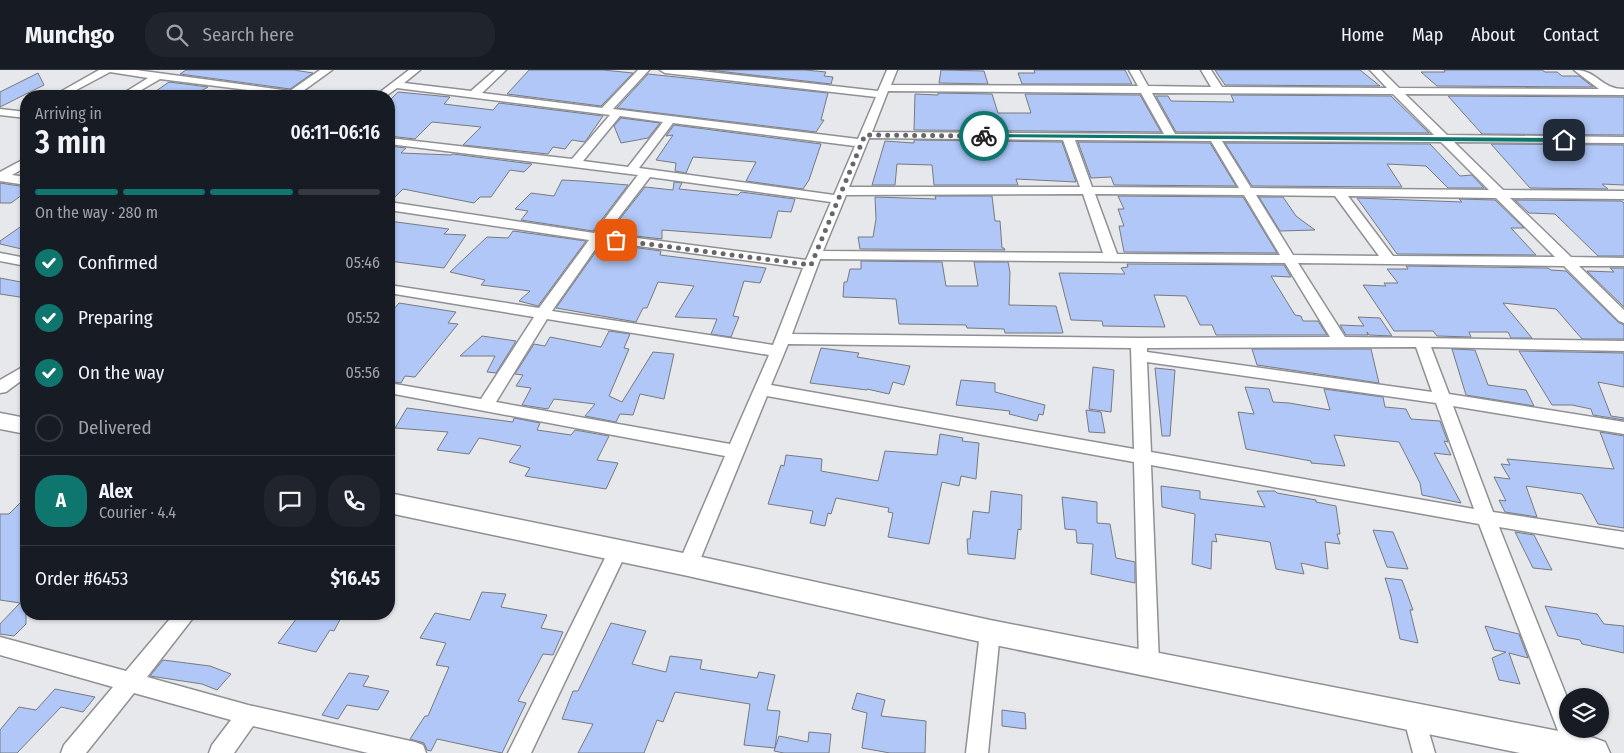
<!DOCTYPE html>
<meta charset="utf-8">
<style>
:root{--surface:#171b24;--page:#20242c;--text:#f1f3f6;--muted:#9ea1a6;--line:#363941;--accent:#0f766e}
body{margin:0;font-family:"Fira Sans Condensed",sans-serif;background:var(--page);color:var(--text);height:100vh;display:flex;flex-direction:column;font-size:19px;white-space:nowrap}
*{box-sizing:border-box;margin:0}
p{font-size:16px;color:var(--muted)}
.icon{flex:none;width:28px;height:28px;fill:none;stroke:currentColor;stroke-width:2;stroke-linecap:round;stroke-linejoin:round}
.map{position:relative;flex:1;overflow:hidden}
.drawer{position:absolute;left:20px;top:20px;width:375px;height:530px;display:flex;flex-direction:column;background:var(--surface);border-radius:20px;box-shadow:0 1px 4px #0004}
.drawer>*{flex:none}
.controls{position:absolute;left:1559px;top:618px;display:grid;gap:10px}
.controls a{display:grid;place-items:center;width:50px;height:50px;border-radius:50%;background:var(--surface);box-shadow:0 1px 4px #0004;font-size:25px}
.pin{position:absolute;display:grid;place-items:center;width:42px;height:42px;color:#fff;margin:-21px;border-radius:10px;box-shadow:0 2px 8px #0006}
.courier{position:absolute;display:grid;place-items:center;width:50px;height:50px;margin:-25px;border:4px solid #0f766e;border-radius:50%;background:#fff;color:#222;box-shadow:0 1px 6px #0007}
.headline em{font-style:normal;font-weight:600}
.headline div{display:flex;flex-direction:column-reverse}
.headline{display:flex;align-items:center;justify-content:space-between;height:85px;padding:0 15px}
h1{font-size:32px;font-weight:600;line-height:38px}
.bar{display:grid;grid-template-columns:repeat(4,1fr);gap:8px 5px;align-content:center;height:60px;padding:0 15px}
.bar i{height:6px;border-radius:4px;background:var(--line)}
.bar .on{background:var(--accent)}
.bar p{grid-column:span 4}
.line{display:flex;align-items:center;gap:12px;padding:0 15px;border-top:1px solid var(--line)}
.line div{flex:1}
.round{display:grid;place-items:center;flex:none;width:52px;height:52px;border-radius:20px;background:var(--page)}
ol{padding:0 15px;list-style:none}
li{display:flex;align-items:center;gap:15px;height:55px}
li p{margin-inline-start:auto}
li .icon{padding:5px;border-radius:50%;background:var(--accent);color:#fff;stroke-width:4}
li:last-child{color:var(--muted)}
li i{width:28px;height:28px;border:2px solid var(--line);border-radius:50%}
header{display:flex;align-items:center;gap:30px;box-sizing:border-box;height:70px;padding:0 25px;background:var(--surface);border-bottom:1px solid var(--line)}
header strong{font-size:24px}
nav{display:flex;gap:28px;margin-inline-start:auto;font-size:18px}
.search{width:350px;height:45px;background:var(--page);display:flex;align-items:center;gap:12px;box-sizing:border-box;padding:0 18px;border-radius:20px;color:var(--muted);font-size:19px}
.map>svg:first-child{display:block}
.building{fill:#b0c7f7;stroke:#787a7e}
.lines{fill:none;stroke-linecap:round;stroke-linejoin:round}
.minor-casing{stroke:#8e9094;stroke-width:3}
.secondary-casing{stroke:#8e9094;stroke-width:3}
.minor{fill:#fff;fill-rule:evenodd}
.secondary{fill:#fff;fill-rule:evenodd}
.route{fill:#0f766e}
.done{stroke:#666769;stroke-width:5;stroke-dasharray:0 9}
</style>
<header>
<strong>Munchgo</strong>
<div class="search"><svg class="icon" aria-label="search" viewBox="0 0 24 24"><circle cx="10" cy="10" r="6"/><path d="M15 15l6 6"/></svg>Search here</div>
<nav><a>Home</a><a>Map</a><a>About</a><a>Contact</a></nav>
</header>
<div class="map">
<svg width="1624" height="683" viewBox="0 0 1624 683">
<rect width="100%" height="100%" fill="#e6e8ec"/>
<path class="building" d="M186,0H294L313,3L290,19L180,4Z
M529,0H603L633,3L601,36L507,24Z
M709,0H805L826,2L824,6L833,7L831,14Z
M941,0L984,1L988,14L939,13Z
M1034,0H1125L1132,14H1022L1018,3H1035Z
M1215,0H1360L1380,16L1225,15Z
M1444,0H1542L1545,2H1557L1562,6H1579L1593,17L1437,16L1421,2H1445Z
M38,3L44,15L0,37V22Z
M648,4L828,23L821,50H824L816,62L617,38Z
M169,12L208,17L192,26H149Z
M398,22L450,27L444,34L493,40L499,33L603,46L585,72L572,70L565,79L553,77L548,84L463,75L481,57L432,52L415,69L389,66V31Z
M938,23L992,24L998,43H1031L1025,24L1140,25L1161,62L914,60L915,24L938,25Z
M1231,25L1391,26L1429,63L1176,62L1156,26H1168L1171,31L1234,32Z
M1448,26L1624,27V65L1482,64Z
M621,48L660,53L648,68L621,73L614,56Z
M674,55L821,74L809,110L803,119L746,111L756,92L693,87L686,103L675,101L676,93L656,90L673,65L666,66Z
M914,70L1062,72L1076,112L1016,109L1018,115H934L932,95L897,94L895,115H872L885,71L914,73Z
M1078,72L1210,73L1236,116L1114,115L1111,107L1091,108Z
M1225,73L1430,74L1460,106L1472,105L1484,118H1448L1426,96L1387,94L1402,117L1252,116Z
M1491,74L1624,75V115L1602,114L1608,119L1530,118Z
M389,76L406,78L401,83L451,85L453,84L532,94L524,102L510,100L491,127H480L474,133L403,119L392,130H389Z
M562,110L581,111L628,115L593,161L521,150L528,141L515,139L531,123L554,126Z
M674,112L682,113L679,119L738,125L741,122L795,129L791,142L778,141L771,168L662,160V169L609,163L645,117L673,120Z
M0,113L26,117V122L11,133H0Z
M935,126H992L995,151H1000L1002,178H1004L1005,180L860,179L858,167H873L876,149L875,127L936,129Z
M1118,126L1243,127L1277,183L1124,182L1119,156H1124L1118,139H1124Z
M1259,127H1283L1296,146L1315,160L1280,161Z
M1357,128L1462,132L1459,129L1495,130L1524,158H1511L1536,185L1397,184Z
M1515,130L1621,131L1624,133V186H1598L1555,144L1529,143Z
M389,151L449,159L444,164L466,165L444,198L389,191Z
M26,153V180L0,174V171Z
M513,161L586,171L538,236L519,231L530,221L481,215L485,210L450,202L487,167L508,168Z
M602,173L661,181L660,185L766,198L760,213L744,211L733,246L739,247L731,267L711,264L717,249L675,247L694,216L658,212L647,238H643L636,252L556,238Z
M861,191L942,192L946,216H978L974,192H1008L1010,202L1009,235L1056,236L1063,263H1005L1004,259L967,258L966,255L899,254L896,229L843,227L844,212H847L850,199H861Z
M1127,194L1284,195L1291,207L1271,206L1295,245L1301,246L1303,251H1318L1327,265H1216L1212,255H1200L1186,226L1154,225L1165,257L1103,256L1102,251L1071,250L1059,203L1125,204L1121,198L1128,197Z
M1406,196L1548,198L1551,200L1566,201L1618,252L1624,255V269H1582L1556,239L1503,233L1532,268H1511L1508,262H1469L1471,267L1437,266L1433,261H1394L1363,215L1386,216L1384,213H1398L1387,199H1408Z
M1610,198H1624V237L1587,201L1614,202Z
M0,208L26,213V228L0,224Z
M399,233L456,242L448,253L458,254L415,307L405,306L401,313L389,311V245Z
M1358,247L1380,248L1392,266L1369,265L1367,262L1368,265H1346L1340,255L1364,256Z
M609,261L630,264L624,278L629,279L609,326L622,332L653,282L674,284L664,329L640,324L633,345L620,344L616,352L585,346L595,334L554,329L548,339L522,335L531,318L516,316L523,305L515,304L534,274L545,276L550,267L601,277Z
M482,266L516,271L496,303L487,302L495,286H460Z
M821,278L859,283L857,287L910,296L904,315L893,312L889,324L867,319V320L810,313Z
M1252,279H1371L1379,313L1257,295Z
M1452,279L1475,280L1488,315L1526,320L1534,336L1466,325Z
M1519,281L1624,283V317L1598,312L1611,346L1624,348V350L1593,345L1591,339L1572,335H1552Z
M1093,297L1114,300L1111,342L1089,339Z
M1155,298L1175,300L1170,366H1162Z
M961,310L995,313V322L1045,335L1043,345L1039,344L1037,351L1009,344L1010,341L956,335Z
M1245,317L1269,319L1273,332L1289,333L1330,340L1324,319L1383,327L1385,337L1406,339L1411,349L1440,351L1448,372L1444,371L1451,385L1434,383L1461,433L1422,425L1420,413L1399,372L1334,365L1345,396L1311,393V391L1246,379L1238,342L1254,344Z
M407,338L513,352L514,348L540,353L537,360L571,365L575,360L609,366L597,390L618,393L606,419L525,406L530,398L509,392L521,376L479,368L469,384L437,380L448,362L395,358Z
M1086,340L1101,342L1105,363L1089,362Z
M1600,362L1624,366V458L1598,454L1582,424L1526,416L1537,447L1505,442L1499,430L1506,431L1494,407L1510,409L1501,394L1510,395L1507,389L1614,399Z
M940,364L963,368L962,371L979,373L976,409L961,406L959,416L942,412L929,474L888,467L893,443L888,442L889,438L836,428L831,444L828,443L825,456L810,453L813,441L768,434L781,395L784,396L786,385L822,389L821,401L878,411L885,381L937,385Z
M1161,416L1200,421V429L1265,437L1257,421H1275L1277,423L1316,430V432L1336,436L1340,464H1337L1340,474L1325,472L1328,499L1301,493L1304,504L1276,499L1270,472L1215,464L1217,472L1212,471L1211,499L1192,494L1195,444L1162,437Z
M991,421L1022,425L1021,460L1018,459L1015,489L968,484L967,469H970L973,441L989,443Z
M26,427V554L14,566L0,564V554L20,533L0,530V444H9Z
M1062,427L1097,432V453L1110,454L1116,488L1135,492V513L1091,504L1093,474L1077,473L1076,460L1065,459Z
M1373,460L1393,462L1408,499L1387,497Z
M1515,462L1534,465L1552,500L1533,498Z
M1385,508L1402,510L1413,540H1410L1418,573L1400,569L1391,527Z
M482,522L506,524L501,537L547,545L541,558L563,562L553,585L543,584L518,631L526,633L502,683L437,669L431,681L427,680L424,673L410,669L425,646H428L449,597L436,595L446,573L420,568L435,543L470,550Z
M1545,536L1597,544L1604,554L1624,556V583L1582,574L1580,570L1558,566Z
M300,544H343L334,561L330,560L316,582L278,573Z
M611,553L646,561L632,594L666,602L670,586L702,590L700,599L757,608L759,602L775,605L767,640L780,641L775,678L744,675L750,634L675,622L663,652L657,650L644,683H578L593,654L562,649L573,621H578Z
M1485,556L1519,564L1528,588L1509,583L1520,614L1499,610L1492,588L1506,582L1494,580Z
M163,590L210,596L231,604L217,620L202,614L150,606Z
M349,603L369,606L363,616L389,621L378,640L347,635L338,649L322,645Z
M55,619L95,627L83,642L61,637L17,683H0V660L19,637L36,640Z
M857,623L885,630L881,646L926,651L925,683H890L862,678L867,643L852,639Z
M1002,640L1025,643L1026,659L1002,656Z
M809,662L831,664L829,683H784L774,681L779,666L808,672Z"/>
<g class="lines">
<g class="minor-casing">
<path id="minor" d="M99,0H136L290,21L320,0H332L296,26L160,9L131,26H119L148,8L110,2L65,26H53Z
M409,0H420L404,13L471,21L495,0H506L482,23L602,38L638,0H649L613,39L858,69L876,27L665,3L660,0H692L878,21L887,0H897L891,15L1138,16L1129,0H1139L1148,16L1211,17L1201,0H1211L1222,17L1387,18L1370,0H1381L1399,18L1599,19L1574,0C1598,0 1600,19 1624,19V25L1405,24L1447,65L1624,67V73L1454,72L1503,120L1624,121V129L1510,128L1571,187L1624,188V196H1579L1624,240V253L1619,251L1564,196L1298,193L1345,267L1624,271V281L1431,277L1449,324L1624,352V364L1453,336L1493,442L1624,462V478L1499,457L1568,630V659H1579L1576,666L1568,670L1560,666L1479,454L1151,395L1159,593L1156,600L1149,602L1142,600L1139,593L1134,392L767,326L698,495L695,501L688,503L681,501L678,495L725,386L389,323V313L481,329L534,247L389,223V215L539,238L589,170L389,140V132L594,163L638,105L389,74V68L572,89L610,45L397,18L386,26H375ZM888,21L1141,23L1164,64L872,62ZM1152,23L1393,24L1434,65L1175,64ZM620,46L663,52L628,97L583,91ZM673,53L855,76L834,125L639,98ZM869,68L1063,70L1080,117H849ZM1075,70L1211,71L1239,118L1092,117ZM1222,71L1441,72L1489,120L1251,118ZM650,107L831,132L806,190L606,164ZM1083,124L1103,183L823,181L846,125ZM1095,124L1244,125L1280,185L1117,184ZM1256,125L1335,126L1379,186L1293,185ZM1348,126L1496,128L1555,187L1393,186ZM601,171L803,198L773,275L552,241ZM820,189L1285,193L1330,267L1139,268L792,264ZM547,249L769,285L730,374L496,332ZM788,274L1131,278L1134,379L771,315ZM1416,277L1432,322L1147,282V278ZM1147,292L1436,333L1474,439L1151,382Z
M0,39L26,42V48L0,45Z
M26,88V97L12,105L26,107V115L0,111V102Z
M0,183L26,188V196L0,191Z
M26,295V307L6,322L0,323V310Z
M618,473L625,476L627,481L531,683H508L611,476Z
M174,544H196L147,607L248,635L415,672L423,675L426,683H368L253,656L234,683H209L212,675L231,650L134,623L86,683H61L64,675L113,617L0,585V567L126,601Z
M990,553L997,556L1000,562L988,683H966L980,562L983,556Z
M1414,636L1422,639L1435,683H1413L1403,646L1406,639Z"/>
</g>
<g class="secondary-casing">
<path id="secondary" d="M0,343L26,348V364L0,359Z
M389,423L688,484L990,550L1594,668L1605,672L1610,683H1520L990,574L688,506L389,443Z"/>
</g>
<use href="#minor" class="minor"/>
<use href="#secondary" class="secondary"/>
</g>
<path class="route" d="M984,64L1564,68L1567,70L1564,72L982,67Z"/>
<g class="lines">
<path class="done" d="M616,170L811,195L865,65L984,66"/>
</g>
</svg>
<div class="controls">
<a><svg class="icon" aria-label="layers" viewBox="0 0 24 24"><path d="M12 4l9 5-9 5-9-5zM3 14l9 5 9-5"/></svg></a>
</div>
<div class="pin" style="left:616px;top:170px;background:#ea580c"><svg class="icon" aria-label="bag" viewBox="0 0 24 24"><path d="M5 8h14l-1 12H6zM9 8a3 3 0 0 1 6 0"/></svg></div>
<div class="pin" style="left:1564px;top:70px;background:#1f2937"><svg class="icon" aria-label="home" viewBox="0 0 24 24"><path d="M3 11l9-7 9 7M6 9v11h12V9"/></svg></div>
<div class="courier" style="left:984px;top:66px"><svg class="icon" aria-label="bike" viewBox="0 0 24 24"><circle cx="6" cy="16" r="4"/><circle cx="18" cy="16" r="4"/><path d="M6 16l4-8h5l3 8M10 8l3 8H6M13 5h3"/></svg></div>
<section class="drawer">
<div class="headline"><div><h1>3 min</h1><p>Arriving in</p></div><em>06:11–06:16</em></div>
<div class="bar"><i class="on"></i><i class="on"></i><i class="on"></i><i></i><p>On the way · 280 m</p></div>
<ol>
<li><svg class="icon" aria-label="check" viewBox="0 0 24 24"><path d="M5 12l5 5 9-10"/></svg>Confirmed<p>05:46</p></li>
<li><svg class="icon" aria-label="check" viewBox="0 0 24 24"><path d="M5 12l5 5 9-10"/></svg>Preparing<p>05:52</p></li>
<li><svg class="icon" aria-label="check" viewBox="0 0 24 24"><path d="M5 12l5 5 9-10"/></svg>On the way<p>05:56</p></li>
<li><i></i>Delivered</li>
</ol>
<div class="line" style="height:90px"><b class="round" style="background:var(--accent);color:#fff">A</b><div><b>Alex</b><p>Courier · 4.4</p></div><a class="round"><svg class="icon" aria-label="chat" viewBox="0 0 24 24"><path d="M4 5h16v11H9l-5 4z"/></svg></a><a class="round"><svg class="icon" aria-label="phone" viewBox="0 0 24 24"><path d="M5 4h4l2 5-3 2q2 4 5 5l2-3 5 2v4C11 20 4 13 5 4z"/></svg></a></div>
<div class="line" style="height:65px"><div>Order #6453</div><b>$16.45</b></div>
</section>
</div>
